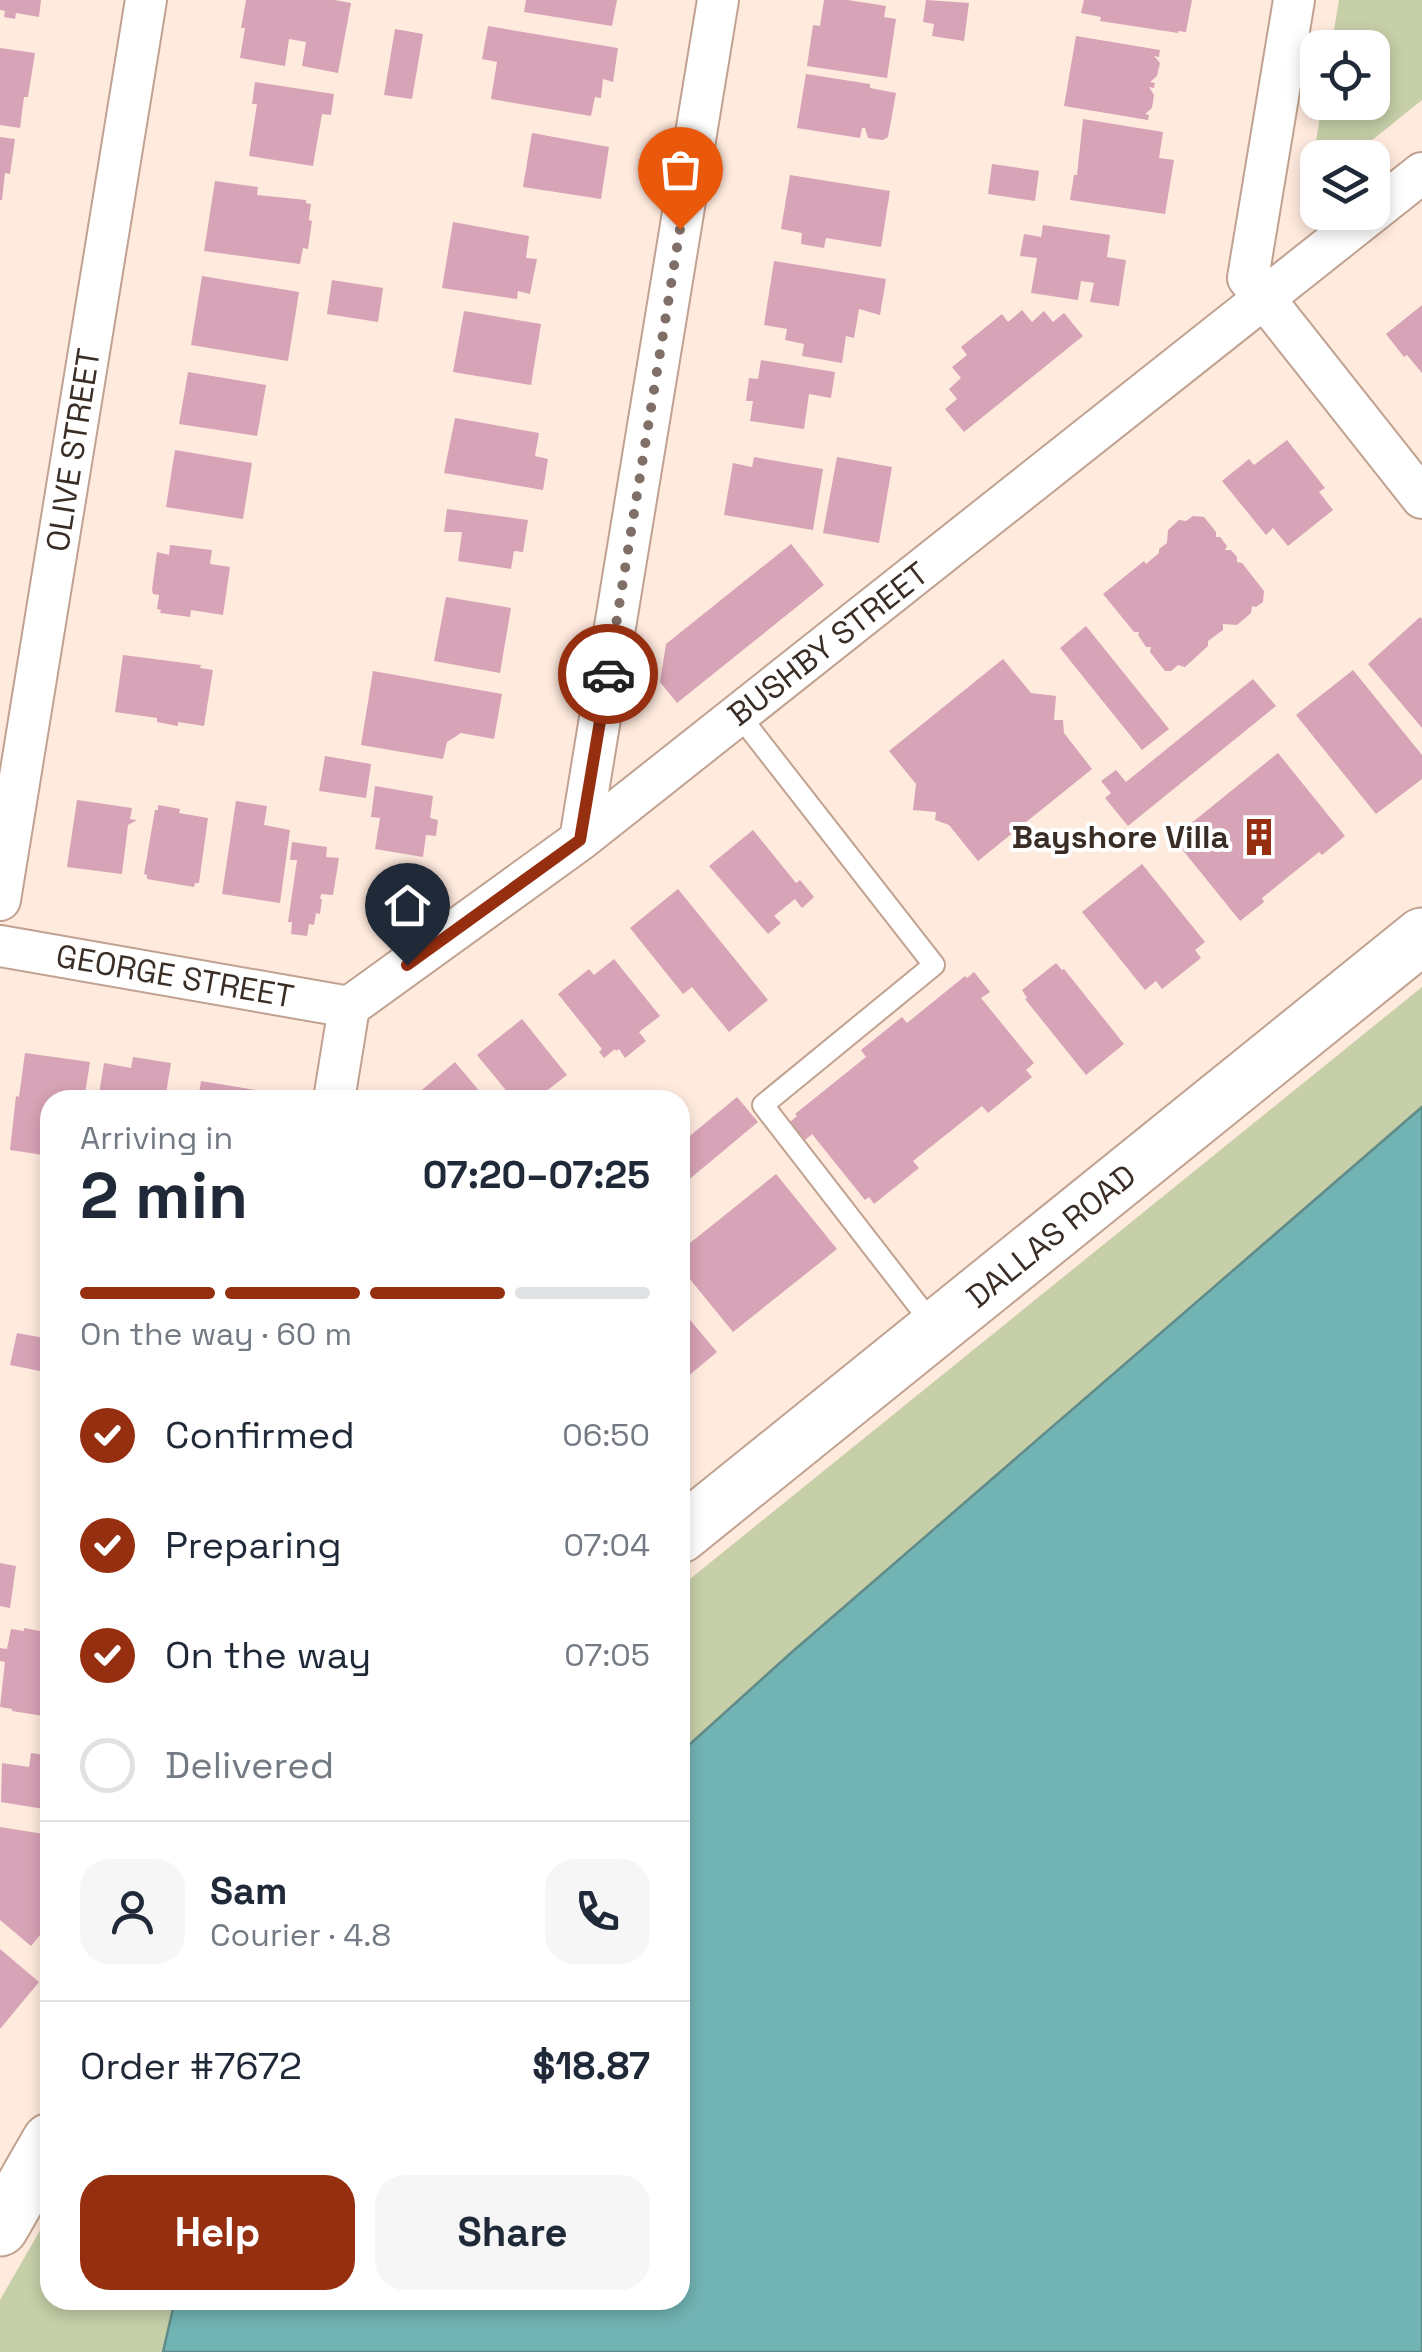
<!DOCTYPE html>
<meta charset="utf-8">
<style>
:root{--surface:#fff;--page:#f6f6f7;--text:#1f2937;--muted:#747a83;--line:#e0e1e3;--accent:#962e10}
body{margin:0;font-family:"Space Grotesk",sans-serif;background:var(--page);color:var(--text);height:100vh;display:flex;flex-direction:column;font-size:38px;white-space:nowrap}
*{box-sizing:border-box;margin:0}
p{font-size:32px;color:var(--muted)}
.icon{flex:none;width:55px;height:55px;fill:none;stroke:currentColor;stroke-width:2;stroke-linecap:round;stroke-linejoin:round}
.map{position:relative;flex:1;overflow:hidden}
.panel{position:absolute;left:40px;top:1090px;width:650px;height:1220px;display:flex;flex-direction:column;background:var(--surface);border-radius:30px;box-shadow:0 5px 15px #0003}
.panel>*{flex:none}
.controls{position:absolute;left:1300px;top:30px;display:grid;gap:20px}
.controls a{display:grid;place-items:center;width:90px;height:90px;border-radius:20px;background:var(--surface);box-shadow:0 5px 15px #0003;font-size:50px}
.pin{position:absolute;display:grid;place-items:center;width:85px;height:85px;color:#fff;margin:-102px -42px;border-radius:50% 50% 50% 0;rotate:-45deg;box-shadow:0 0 10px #0007}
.pin .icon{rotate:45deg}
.courier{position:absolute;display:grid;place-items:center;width:100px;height:100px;margin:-50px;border:8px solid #962e10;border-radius:50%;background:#fff;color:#222;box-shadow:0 2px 12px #0007}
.head em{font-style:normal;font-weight:700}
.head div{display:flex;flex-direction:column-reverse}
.head{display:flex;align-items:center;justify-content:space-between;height:170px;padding:0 40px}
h1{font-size:65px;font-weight:700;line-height:75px}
.bar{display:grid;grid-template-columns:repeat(4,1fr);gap:15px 10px;align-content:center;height:120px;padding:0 40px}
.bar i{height:12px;border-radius:8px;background:var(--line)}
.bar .current{background:var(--accent)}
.bar p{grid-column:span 4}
.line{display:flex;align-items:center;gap:25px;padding:0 40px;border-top:2px solid var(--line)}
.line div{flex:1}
.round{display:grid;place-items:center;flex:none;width:105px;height:105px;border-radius:30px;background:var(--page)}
ol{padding:0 40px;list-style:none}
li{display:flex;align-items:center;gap:30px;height:110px}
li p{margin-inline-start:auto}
li .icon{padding:10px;border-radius:50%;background:var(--accent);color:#fff;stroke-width:4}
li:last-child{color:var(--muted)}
li i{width:55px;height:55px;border:5px solid var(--line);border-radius:50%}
.action{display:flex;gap:20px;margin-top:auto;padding:20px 40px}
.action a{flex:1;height:115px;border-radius:30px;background:var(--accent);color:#fff;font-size:40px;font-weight:700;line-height:115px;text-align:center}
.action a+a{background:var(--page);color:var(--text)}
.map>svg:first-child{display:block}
.green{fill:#c6cfa8}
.water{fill:#72b3b3;stroke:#618b88;stroke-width:2.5}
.building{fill:#d7a3b6}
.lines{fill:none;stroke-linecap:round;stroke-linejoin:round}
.lane-casing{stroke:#c1a18f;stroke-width:24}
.street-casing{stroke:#c1a18f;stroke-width:44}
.secondary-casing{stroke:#c1a18f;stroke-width:59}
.lane{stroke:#fff;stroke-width:20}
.street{stroke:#fff;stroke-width:40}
.secondary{stroke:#fff;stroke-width:55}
.done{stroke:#7f6f66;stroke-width:10;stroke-dasharray:0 18}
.route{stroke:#962e10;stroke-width:12}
.labels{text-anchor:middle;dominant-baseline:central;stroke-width:8;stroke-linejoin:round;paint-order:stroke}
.street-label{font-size:32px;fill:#3a2d25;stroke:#fff}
.poi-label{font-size:32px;font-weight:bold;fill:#3a2d25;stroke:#fff;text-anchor:end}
</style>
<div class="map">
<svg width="1422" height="2352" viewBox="0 0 1422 2352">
<rect width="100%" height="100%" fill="#ffeade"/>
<path class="green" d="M1339,0H1422V100L1351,157L1318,158L1317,185L1308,193L1322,103L1372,102V48L1331,47Z
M1422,987V1107L792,1652L680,1753V1587Z
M50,2213V2300H175L163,2352H0V2300Z"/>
<path class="water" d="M1422,1107V2352H163L175,2300H680V1753L792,1652Z"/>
<path class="building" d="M0,0H41L39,17L16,13L15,19L4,17L5,11L0,10Z
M246,0H334L351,3L338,73L302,66L306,42L289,39L285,66L240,58L245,28H241Z
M526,0H617L612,26L524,12Z
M824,0H848L886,6L884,17L896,19L887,78L807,66L813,25L820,26Z
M926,0L969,3L964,41L932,36L934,24L923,22Z
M1084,0H1192L1186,32L1178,31V33L1100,21L1101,17L1081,13Z
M488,26L618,48L613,82L603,79L601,98L595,97L591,116L491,99L497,62L482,59Z
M395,29L423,34L412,99L384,95Z
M1076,36L1160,50L1159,57L1154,56L1160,63L1157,76L1150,82L1155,83L1154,88L1149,87L1154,95L1152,108L1145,114L1149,115L1148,120L1064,106Z
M0,48L35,53L28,97H24L20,128L0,125Z
M806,74L870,84V88L896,93L888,137L883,140L868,138L865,128H862L860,138L797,128Z
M255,82L334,94L331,115L322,114L313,166L249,156L257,104H252Z
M1083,119L1163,132L1159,158L1174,160L1165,214L1070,200L1074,175H1077Z
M532,133L609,147L601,199L523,187Z
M0,137L15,139L10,174L5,173L2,200H0Z
M992,164L1039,171L1035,201L988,194Z
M790,175L890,191L881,247L826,238L824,248L801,244L802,233L781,229Z
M215,181L258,187L257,195L306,200V203L311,204L309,220L312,221L308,249L303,248L300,264L204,251Z
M453,222L529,236L526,258L537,259L530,294L518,291L517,299L442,288Z
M1043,225L1110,235L1107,257L1126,260L1119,306L1090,302L1094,283L1081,281L1078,300L1031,293L1037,258L1020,256L1024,234L1041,237Z
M774,261L886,279L880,315L859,309L854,338L846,336L842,363L802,356L804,344L785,340L787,329L764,325Z
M202,276L299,292L288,361L191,345Z
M332,280L383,288L378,322L327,314Z
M1422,305V373L1407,355L1404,357L1386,334Z
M1022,310L1032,322L1044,311L1053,322L1064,313L1083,336L964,432L945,409L957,399L949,389L961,378L952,367L967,355L961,347L1002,314L1008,322Z
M464,311L541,324L531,385L453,372Z
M761,360L835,372L831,398L809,394L804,429L750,421L753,401H746L749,378L758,379Z
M188,372L266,385L257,436L179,424Z
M455,418L539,433L535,456L548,459L543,490L444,473Z
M1287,440L1325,488L1319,492L1333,510L1288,546L1273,528L1266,535L1222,481L1249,459L1254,465Z
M175,450L252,463L243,519L166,507Z
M754,457L823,469L813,530L724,515L733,463L752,467Z
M837,457L892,467L879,543L823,533Z
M447,509L528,520L523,552L514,551L511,569L458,561L462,532H444Z
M1193,516L1204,517L1216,532V537H1220L1227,546L1225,550H1231L1237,557V562L1242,563L1264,591L1263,602L1256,607L1252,606L1251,613L1237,625L1223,624V630L1208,641V646L1185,667L1178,665L1171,671H1165L1150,652L1151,647H1146L1138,635L1139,632H1134L1103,594L1144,561L1146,564L1159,553V549L1167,543L1168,530L1179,520L1186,521Z
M791,544L824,585L677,703L660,682L666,644Z
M170,545L212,550L210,564L230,567L223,615L191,610L190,617L160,613L161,610L157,609L159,595L153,594L152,590L157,552L169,555Z
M446,597L511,608L500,673L434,661Z
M1420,617L1422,619V728L1368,664Z
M1086,626L1169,729L1142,750L1060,648Z
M123,655L201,665L200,668L213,670L204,726L178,722V726L157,722V718L115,712Z
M1003,659L1031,693L1056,696L1054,720H1063L1064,733L1092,769L978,861L949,825L935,820L936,812L913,810L916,784L889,751Z
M1353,670L1422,755V779L1376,814L1296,715Z
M373,671L502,694L494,739L461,733L447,742L443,759L361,745Z
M1253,679L1276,706L1128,826L1105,798L1111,793L1101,781L1116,770L1126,782Z
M1278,753L1345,836L1322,855L1319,852L1262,898L1264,902L1240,921L1173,838Z
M325,756L371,764L366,798L319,791Z
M375,786L433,796L430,818L438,820L436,836L426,835L423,857L375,849L380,818L371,817Z
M77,800L132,808L130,819L137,820L128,825L122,874L67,867Z
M236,801L267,806L264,825L290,830L280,903L222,894Z
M158,805L180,809L179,813L208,818L199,883H195L194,887L147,879V875L144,874L155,810H158Z
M753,830L796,883L800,880L814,897L802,908L795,899L774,916L781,923L768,934L709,866Z
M292,842L327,847L326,857L339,858L333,895L321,894L320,899H322L320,914L316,913L314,925L309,924L307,936L291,934L292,922H288L297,860H290Z
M1142,864L1205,942L1195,950L1201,958L1162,989L1156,981L1145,990L1082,912Z
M678,889L768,1000L729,1032L692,987L683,994L630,928Z
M614,959L660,1016L639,1032L646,1041L625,1058L619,1049L616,1051L615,1049L604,1058L599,1052L602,1049L558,994L589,969L594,975Z
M1056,963L1062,970L1064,969L1124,1044L1086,1075L1025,999L1027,998L1022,990Z
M974,972L990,992L981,998L1034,1063L1026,1070L1032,1077L988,1113L982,1106L913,1161L919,1168L874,1204L869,1197L865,1200L812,1134L805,1140L790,1122L797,1116L795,1114L866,1057L861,1050L902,1017L907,1023L965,976L967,978Z
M522,1019L567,1075L545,1092L552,1100H514L477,1055Z
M25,1053L90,1062L84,1100H50V1156L10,1150L16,1096L19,1097Z
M133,1057L171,1063L165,1100H98L104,1063L131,1068Z
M455,1062L487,1100H410Z
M201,1081L256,1090L255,1100H198Z
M737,1097L758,1122L680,1187V1144Z
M776,1174L837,1249L733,1332L680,1267V1251Z
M680,1308L717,1352L680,1383Z
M17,1333L50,1339V1373L10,1365Z
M0,1563L16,1566L10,1608L0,1606Z
M24,1628L50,1633V1717L12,1711V1709L0,1707L5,1662L0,1661V1648L7,1649L11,1629L24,1631Z
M46,1748L50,1749V1810L1,1802L2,1763L29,1767L31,1753L45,1755Z
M0,1827L50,1835V1923L31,1946L0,1920Z
M0,1949L39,1982L0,2029Z"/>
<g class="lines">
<g class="lane-casing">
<path id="lane" d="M739,715L934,965L763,1105L934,1326"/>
</g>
<g class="street-casing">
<path id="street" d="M1294,0L1248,278L1422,498
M580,840L718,0
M0,900L146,0
M0,946L349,1007
M334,1100L349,1007L580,840L1422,173"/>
</g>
<g class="secondary-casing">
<path id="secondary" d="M680,1535L1422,936
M0,2228L50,2141"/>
</g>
<use href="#lane" class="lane"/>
<use href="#street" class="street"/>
<use href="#secondary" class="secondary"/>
</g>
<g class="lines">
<path class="done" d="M608,674L680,229"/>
<path class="route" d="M407,965L580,840L608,674"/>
</g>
<defs>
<g id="building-bare" transform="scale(3)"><path d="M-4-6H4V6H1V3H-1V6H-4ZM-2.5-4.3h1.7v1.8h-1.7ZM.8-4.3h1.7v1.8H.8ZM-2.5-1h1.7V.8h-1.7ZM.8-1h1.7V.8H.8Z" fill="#962e10" stroke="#fff" stroke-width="2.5" paint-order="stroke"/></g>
</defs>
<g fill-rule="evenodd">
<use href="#building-bare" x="1259" y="837"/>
</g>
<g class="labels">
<g class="street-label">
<text transform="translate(73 450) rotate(-81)">OLIVE STREET</text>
<text transform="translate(828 644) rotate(-38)">BUSHBY STREET</text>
<text transform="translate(175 976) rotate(10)">GEORGE STREET</text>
<text transform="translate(1051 1236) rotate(-39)">DALLAS ROAD</text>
</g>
<g class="poi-label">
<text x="1229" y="837">Bayshore Villa</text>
</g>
</g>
</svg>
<div class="controls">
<a><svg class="icon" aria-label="locate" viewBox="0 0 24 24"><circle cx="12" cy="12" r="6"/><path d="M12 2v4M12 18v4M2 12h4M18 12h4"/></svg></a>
<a><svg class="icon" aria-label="layers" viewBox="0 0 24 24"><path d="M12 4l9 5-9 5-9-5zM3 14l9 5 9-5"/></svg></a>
</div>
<div class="pin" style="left:680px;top:229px;background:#ea580c"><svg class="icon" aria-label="bag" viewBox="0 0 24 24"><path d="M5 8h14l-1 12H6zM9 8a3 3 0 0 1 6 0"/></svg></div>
<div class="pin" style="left:407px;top:965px;background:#1f2937"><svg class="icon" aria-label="home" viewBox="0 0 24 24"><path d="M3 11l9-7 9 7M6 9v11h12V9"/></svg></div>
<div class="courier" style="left:608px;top:674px"><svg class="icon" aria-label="car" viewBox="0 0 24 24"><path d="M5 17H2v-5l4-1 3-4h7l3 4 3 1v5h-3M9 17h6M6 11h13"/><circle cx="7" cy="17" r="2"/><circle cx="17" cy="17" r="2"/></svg></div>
<section class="panel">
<div class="head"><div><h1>2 min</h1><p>Arriving in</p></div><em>07:20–07:25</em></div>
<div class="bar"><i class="current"></i><i class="current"></i><i class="current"></i><i></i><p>On the way · 60 m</p></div>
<ol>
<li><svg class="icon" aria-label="check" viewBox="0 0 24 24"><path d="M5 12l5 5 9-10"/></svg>Confirmed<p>06:50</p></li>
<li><svg class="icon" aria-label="check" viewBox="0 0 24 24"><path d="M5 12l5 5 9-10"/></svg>Preparing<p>07:04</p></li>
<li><svg class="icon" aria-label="check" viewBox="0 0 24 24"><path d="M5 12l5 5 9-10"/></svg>On the way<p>07:05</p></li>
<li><i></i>Delivered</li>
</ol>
<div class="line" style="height:180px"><a class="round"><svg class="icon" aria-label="person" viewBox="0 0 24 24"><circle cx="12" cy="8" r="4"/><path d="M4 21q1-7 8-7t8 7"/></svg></a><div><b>Sam</b><p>Courier · 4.8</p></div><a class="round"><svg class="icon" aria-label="phone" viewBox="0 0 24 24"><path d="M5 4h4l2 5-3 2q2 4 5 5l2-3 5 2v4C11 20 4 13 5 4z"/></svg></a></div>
<div class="line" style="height:130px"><div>Order #7672</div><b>$18.87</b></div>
<div class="action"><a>Help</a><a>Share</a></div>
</section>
</div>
